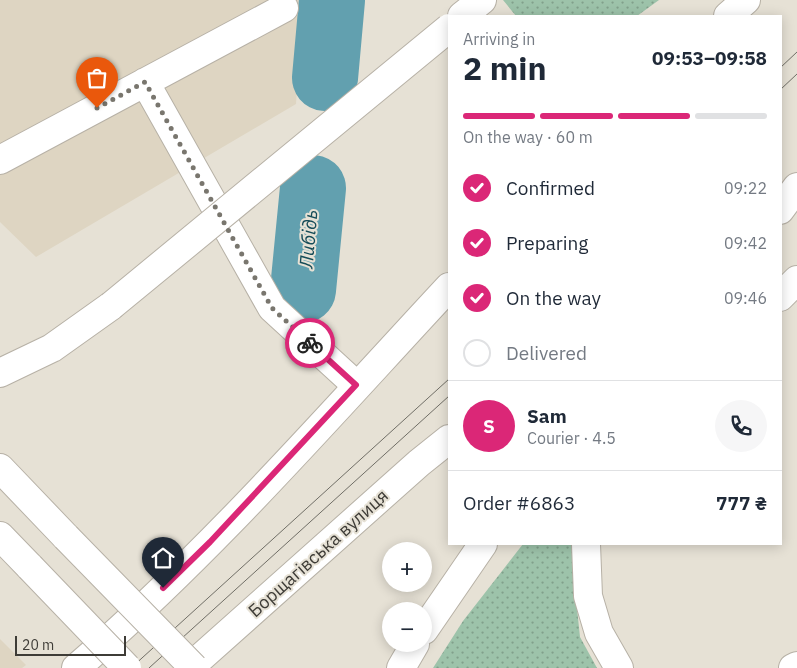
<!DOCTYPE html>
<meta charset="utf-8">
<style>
:root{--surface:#fff;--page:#f6f6f7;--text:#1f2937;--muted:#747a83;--line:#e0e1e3;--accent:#db2777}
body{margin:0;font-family:"IBM Plex Sans",sans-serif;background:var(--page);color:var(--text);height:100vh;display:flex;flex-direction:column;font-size:19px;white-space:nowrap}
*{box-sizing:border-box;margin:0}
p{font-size:16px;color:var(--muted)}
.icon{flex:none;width:28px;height:28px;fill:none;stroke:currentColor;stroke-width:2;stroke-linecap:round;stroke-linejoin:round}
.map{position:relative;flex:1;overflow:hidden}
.side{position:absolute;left:448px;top:15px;width:334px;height:530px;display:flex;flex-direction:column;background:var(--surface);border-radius:0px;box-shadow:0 2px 12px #0003}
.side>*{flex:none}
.buttons{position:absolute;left:382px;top:542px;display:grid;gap:10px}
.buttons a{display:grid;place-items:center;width:50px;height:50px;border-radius:50%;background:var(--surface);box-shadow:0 2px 12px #0003;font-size:25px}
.scale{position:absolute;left:15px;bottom:12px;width:111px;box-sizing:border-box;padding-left:5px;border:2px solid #3e3c37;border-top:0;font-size:14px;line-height:18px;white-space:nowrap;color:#3e3c37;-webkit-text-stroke:4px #e6e1d5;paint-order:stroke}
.pin{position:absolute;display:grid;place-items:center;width:42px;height:42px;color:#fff;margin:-51px -21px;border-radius:50% 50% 50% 0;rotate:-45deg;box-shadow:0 0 5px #0007}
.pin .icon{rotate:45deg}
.courier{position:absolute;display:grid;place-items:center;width:50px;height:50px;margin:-25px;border:4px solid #db2777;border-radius:50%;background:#fff;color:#222;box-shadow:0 1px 6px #0007}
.summary em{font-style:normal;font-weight:700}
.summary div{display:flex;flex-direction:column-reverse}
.summary{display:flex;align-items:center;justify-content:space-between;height:85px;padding:0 15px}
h1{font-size:32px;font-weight:700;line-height:38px}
.bar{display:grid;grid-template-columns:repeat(4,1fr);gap:8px 5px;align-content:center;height:60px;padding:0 15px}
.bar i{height:6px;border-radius:4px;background:var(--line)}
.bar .selected{background:var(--accent)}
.bar p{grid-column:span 4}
.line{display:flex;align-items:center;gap:12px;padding:0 15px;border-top:1px solid var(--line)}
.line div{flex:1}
.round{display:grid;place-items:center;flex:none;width:52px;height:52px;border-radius:26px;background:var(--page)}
ol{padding:0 15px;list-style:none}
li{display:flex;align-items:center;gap:15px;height:55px}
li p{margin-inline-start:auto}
li .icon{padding:5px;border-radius:50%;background:var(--accent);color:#fff;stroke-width:4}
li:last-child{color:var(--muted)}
li i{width:28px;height:28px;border:2px solid var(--line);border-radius:50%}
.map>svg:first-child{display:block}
.built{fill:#ded5c2}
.grass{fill:url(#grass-dots)}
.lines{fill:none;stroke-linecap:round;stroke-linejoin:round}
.river{stroke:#62a0af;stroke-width:66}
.minor-casing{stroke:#b7b1a6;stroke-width:30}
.major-casing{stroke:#b7b1a6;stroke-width:30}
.minor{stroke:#fff;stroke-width:28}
.major{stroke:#fff;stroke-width:28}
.tram{stroke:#706e66;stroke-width:1}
.major-bridge-casing{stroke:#b7b1a6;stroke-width:30;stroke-linecap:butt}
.major-bridge{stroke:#fff;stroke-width:28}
.done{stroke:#79766e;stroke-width:5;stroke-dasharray:0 9}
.route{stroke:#db2777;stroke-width:6}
.labels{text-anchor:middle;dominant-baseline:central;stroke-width:4;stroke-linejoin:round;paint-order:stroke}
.street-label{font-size:18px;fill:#3e3c37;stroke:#e6e1d5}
.water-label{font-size:19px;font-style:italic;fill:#164c58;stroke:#e6e1d5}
</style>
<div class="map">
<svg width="797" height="668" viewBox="0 0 797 668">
<defs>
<pattern id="grass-dots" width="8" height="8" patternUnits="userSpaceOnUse" patternTransform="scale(1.25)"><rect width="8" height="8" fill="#9dc3aa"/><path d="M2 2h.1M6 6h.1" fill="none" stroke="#81a08b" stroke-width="1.8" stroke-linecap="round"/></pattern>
</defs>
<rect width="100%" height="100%" fill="#e6e1d5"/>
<path class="built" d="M0,0H303L296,104L36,257L0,222Z
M0,639L26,665L22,668H0Z"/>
<path class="grass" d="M503,0H659L637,16H516Z
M523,544H577L574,580L580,637L597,668H433L463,621Z"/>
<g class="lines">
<path class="river" d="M325,78L332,0
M303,290L313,188"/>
<g class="minor-casing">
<path id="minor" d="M145,82L272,308L356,385
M0,160L284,8
M780,297L797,280
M586,544L588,596L599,633L619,668
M793,668L797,666"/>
</g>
<g class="major-casing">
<path id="major" d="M462,16L482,0
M728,16L746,0
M780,210L797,187
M0,373L52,348L111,306
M0,468L66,537
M0,536L30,567
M424,630L483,544
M76,668C211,552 328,417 449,287
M189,668L419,463L449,439
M401,668L415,644"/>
</g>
<use href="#minor" class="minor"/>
<use href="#major" class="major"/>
<path class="tram" d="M780,68L797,52
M780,90L797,74
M131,668L449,379
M149,668L449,396"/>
<g class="major-bridge-casing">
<path id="major-bridge" d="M111,306L449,28
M66,537L194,668
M30,567L127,668"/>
</g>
<use href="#major-bridge" class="major-bridge"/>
</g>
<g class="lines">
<path class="done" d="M97,108L145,82L272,308L310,343"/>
<path class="route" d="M163,588L210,542L356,385L310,343"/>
</g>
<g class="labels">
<g class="street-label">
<text transform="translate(318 553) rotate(-42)">Борщагівська вулиця</text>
</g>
<g class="water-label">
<text transform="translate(308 239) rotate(-85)">Либідь</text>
</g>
</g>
</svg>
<div class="buttons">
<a>+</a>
<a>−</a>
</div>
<div class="scale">20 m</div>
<div class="pin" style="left:97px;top:108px;background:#ea580c"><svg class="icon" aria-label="bag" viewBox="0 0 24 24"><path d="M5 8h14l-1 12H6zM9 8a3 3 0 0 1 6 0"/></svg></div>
<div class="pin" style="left:163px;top:588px;background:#1f2937"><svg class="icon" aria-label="home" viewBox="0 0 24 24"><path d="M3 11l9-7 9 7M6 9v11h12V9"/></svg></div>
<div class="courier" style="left:310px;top:343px"><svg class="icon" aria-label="bike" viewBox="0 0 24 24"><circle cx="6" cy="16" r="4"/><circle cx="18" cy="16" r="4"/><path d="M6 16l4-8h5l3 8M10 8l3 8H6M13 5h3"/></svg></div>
<section class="side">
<div class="summary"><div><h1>2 min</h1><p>Arriving in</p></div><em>09:53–09:58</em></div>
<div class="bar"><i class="selected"></i><i class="selected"></i><i class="selected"></i><i></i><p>On the way · 60 m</p></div>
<ol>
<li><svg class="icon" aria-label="check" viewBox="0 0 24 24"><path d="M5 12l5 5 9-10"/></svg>Confirmed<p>09:22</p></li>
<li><svg class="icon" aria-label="check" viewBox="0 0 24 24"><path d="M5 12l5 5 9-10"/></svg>Preparing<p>09:42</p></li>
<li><svg class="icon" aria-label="check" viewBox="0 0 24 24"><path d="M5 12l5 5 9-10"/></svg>On the way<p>09:46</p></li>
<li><i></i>Delivered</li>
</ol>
<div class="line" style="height:90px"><b class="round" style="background:var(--accent);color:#fff">S</b><div><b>Sam</b><p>Courier · 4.5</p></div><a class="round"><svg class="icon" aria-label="phone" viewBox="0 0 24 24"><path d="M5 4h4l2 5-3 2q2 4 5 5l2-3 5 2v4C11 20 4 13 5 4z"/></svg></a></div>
<div class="line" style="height:65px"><div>Order #6863</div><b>777 ₴</b></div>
</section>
</div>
